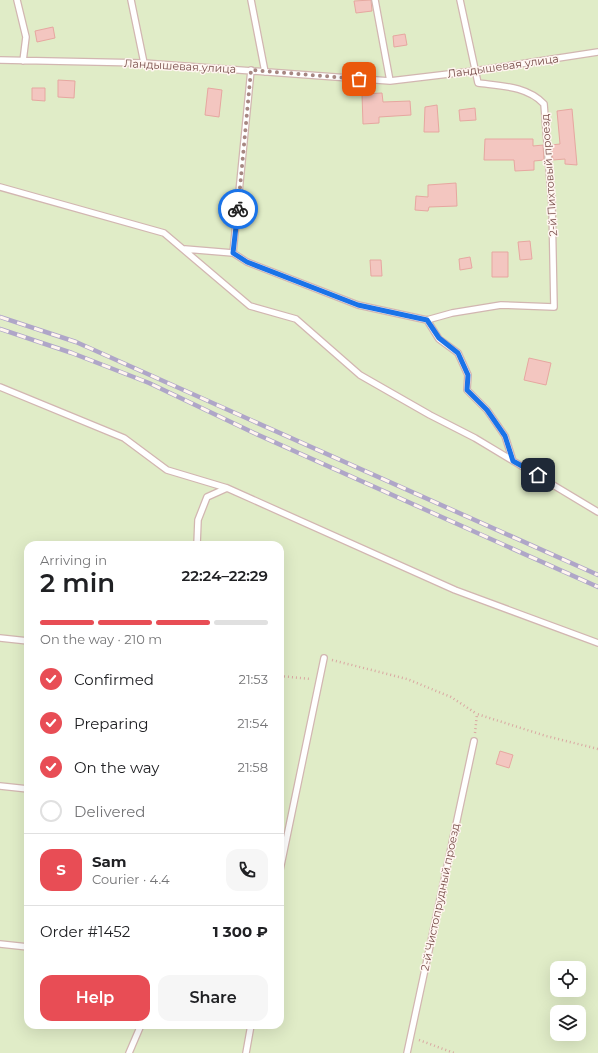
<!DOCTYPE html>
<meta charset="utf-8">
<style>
:root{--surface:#fff;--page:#f6f6f6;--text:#202124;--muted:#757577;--line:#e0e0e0;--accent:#e84d55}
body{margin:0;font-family:Montserrat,sans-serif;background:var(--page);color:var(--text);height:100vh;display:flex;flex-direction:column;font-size:15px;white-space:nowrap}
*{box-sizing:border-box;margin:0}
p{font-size:13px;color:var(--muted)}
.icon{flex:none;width:22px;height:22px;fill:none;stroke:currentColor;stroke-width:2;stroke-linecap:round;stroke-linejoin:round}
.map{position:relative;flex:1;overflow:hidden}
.sheet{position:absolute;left:24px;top:541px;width:260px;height:488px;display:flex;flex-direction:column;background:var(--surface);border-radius:12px;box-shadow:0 4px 16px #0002}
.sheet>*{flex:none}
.controls{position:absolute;left:550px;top:961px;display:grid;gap:8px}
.controls a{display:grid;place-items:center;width:36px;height:36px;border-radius:8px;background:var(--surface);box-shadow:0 4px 16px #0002;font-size:20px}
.pin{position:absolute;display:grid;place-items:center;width:34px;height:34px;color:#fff;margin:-17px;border-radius:8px;box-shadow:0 2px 6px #0006}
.courier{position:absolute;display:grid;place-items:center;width:40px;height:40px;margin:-20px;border:3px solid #1a73e8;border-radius:50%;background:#fff;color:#222;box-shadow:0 1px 5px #0007}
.headline em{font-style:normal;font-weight:600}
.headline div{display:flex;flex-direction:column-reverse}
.headline{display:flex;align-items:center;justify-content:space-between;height:68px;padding:0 16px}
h1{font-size:26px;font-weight:600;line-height:30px}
.bar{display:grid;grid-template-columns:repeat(4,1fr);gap:6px 4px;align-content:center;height:48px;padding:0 16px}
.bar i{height:5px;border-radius:3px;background:var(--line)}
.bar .on{background:var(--accent)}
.bar p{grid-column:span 4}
.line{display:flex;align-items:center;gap:10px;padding:0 16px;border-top:1px solid var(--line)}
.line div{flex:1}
.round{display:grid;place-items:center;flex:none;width:42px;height:42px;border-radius:12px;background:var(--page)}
ol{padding:0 16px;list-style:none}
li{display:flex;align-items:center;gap:12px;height:44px}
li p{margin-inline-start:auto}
li .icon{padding:4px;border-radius:50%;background:var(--accent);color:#fff;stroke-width:4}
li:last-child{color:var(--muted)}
li i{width:22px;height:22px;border:2px solid var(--line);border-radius:50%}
.cta{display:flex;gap:8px;margin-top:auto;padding:8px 16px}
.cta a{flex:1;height:46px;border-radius:12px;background:var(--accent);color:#fff;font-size:16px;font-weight:600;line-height:46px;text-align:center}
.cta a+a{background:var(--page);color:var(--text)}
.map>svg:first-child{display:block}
.green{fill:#e0ecc7;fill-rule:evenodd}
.building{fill:#f3c6c0;stroke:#e6a7a0}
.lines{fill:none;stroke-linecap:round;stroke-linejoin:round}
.lane-casing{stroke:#d2b6b1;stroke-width:8}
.path{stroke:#d9a8a2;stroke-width:2.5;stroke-dasharray:1 3;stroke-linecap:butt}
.lane{stroke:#fff;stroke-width:5.5}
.rail-casing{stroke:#afa6c8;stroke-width:4.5}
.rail{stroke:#fff5f0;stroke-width:3;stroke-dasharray:9;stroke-linecap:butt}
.done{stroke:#a78782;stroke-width:4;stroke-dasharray:0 7.2}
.route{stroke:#1a73e8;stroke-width:5}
.labels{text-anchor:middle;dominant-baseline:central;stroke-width:3;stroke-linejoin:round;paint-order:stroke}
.street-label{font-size:11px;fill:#794f4b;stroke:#fff5f0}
</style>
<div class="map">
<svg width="598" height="1053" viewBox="0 0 598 1053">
<rect width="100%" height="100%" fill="#fdf0e9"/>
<path class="green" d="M0,0H598V1053H0ZM28,545H280V1025H28ZM557,968H579V990H557ZM557,1012H579V1034H557Z"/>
<path class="building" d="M371,0L372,11L356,13L354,1Z
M53,27L55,38L37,42L35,31Z
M405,34L407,45L394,47L393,36Z
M58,80L75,81L74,98L58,97Z
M32,88H45V101L32,100Z
M208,88L222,90L219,117L205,115Z
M382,93L383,102L410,101L411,115L379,117V123L363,124L362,94Z
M437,105L439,132H424L425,107Z
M475,108L476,120L460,121L459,110Z
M572,109L577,165L565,164V159L553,160L551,145L560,144L557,111Z
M485,139H533V146L543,145L544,160L534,161V170L515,171L514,160H484Z
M456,183L457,206L429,207L428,211L415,210L416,196L428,197V185Z
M530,241L532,259L520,260L518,242Z
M492,252H508V277H492Z
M470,257L472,268L460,270L459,259Z
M370,260H381L382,276H371Z
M529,358L551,363L546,385L524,380Z
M500,751L513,755L509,768L496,764Z"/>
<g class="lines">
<g class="lane-casing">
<path id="lane" d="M17,0L26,37L23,61
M131,0L144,63
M251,0L265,72
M375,0L390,81
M0,60L144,63L390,81L474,71L598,52
M0,187L164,233L250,306L296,319L360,375L430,415L475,438L598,512
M185,249L233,253L251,70
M233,253L247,262L358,305L427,320L452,313L501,305L554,307L552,206L544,104C527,86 501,86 478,83L460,0
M427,320L439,339L458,353L468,375L467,390L487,410L505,436L513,461
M0,387L124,438L167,470L227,488L455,590L598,643
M197,545L198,520L207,497L227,488
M0,638L28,641
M0,786L28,789
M280,870L324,658
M0,944L28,947
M129,1053L141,1025
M246,1053L251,1025
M407,1053L474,741"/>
</g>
<path class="path" d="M332,660L407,679L451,697L477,714
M280,676L311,679
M475,733L477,714L546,736L598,749
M419,1040L454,1053"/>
<use href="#lane" class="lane"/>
<g class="rail-casing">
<path id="rail" d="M0,317L76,342L598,575
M0,329L72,353L149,383L254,433L598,587"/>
</g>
<use href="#rail" class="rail"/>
</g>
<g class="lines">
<path class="done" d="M238,209L251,70L359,79"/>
<path class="route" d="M238,209L233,253L247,262L358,305L427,320L439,338L458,353L468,375L467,390L487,410L505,436L513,461L538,475"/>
</g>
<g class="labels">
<g class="street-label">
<text transform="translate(180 66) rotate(3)">Ландышевая улица</text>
<text transform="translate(503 66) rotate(-8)">Ландышевая улица</text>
<text transform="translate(549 175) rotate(-94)">2-й Пихтовый проезд</text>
<text transform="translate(440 897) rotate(-78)">2-й Чистопрудный проезд</text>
</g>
</g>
</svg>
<div class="controls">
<a><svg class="icon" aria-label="locate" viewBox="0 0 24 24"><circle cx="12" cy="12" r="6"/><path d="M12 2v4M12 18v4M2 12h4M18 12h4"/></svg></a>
<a><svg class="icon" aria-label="layers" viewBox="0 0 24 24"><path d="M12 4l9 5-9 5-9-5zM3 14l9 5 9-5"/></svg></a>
</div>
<div class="pin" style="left:359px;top:79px;background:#ea580c"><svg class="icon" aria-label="bag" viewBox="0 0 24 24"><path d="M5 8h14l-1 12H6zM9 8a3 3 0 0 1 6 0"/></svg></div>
<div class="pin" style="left:538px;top:475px;background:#1f2937"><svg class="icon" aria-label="home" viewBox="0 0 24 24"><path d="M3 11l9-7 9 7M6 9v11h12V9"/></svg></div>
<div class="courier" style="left:238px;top:209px"><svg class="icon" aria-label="bike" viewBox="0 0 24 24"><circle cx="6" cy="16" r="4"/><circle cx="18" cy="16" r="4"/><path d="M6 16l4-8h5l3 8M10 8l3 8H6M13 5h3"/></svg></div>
<section class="sheet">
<div class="headline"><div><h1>2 min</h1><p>Arriving in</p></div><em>22:24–22:29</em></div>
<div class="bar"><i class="on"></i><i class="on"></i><i class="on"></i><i></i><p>On the way · 210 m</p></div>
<ol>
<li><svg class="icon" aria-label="check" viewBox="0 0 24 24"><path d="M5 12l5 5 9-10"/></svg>Confirmed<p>21:53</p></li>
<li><svg class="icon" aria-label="check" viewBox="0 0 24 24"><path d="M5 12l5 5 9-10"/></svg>Preparing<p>21:54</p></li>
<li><svg class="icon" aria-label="check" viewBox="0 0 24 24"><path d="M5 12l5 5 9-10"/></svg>On the way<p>21:58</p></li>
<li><i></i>Delivered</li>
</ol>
<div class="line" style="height:72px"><b class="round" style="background:var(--accent);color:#fff">S</b><div><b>Sam</b><p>Courier · 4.4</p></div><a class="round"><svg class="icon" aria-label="phone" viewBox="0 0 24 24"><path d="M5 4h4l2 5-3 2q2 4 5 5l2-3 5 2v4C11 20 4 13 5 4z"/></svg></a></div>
<div class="line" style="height:52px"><div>Order #1452</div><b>1 300 ₽</b></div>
<div class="cta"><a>Help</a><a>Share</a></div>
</section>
</div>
